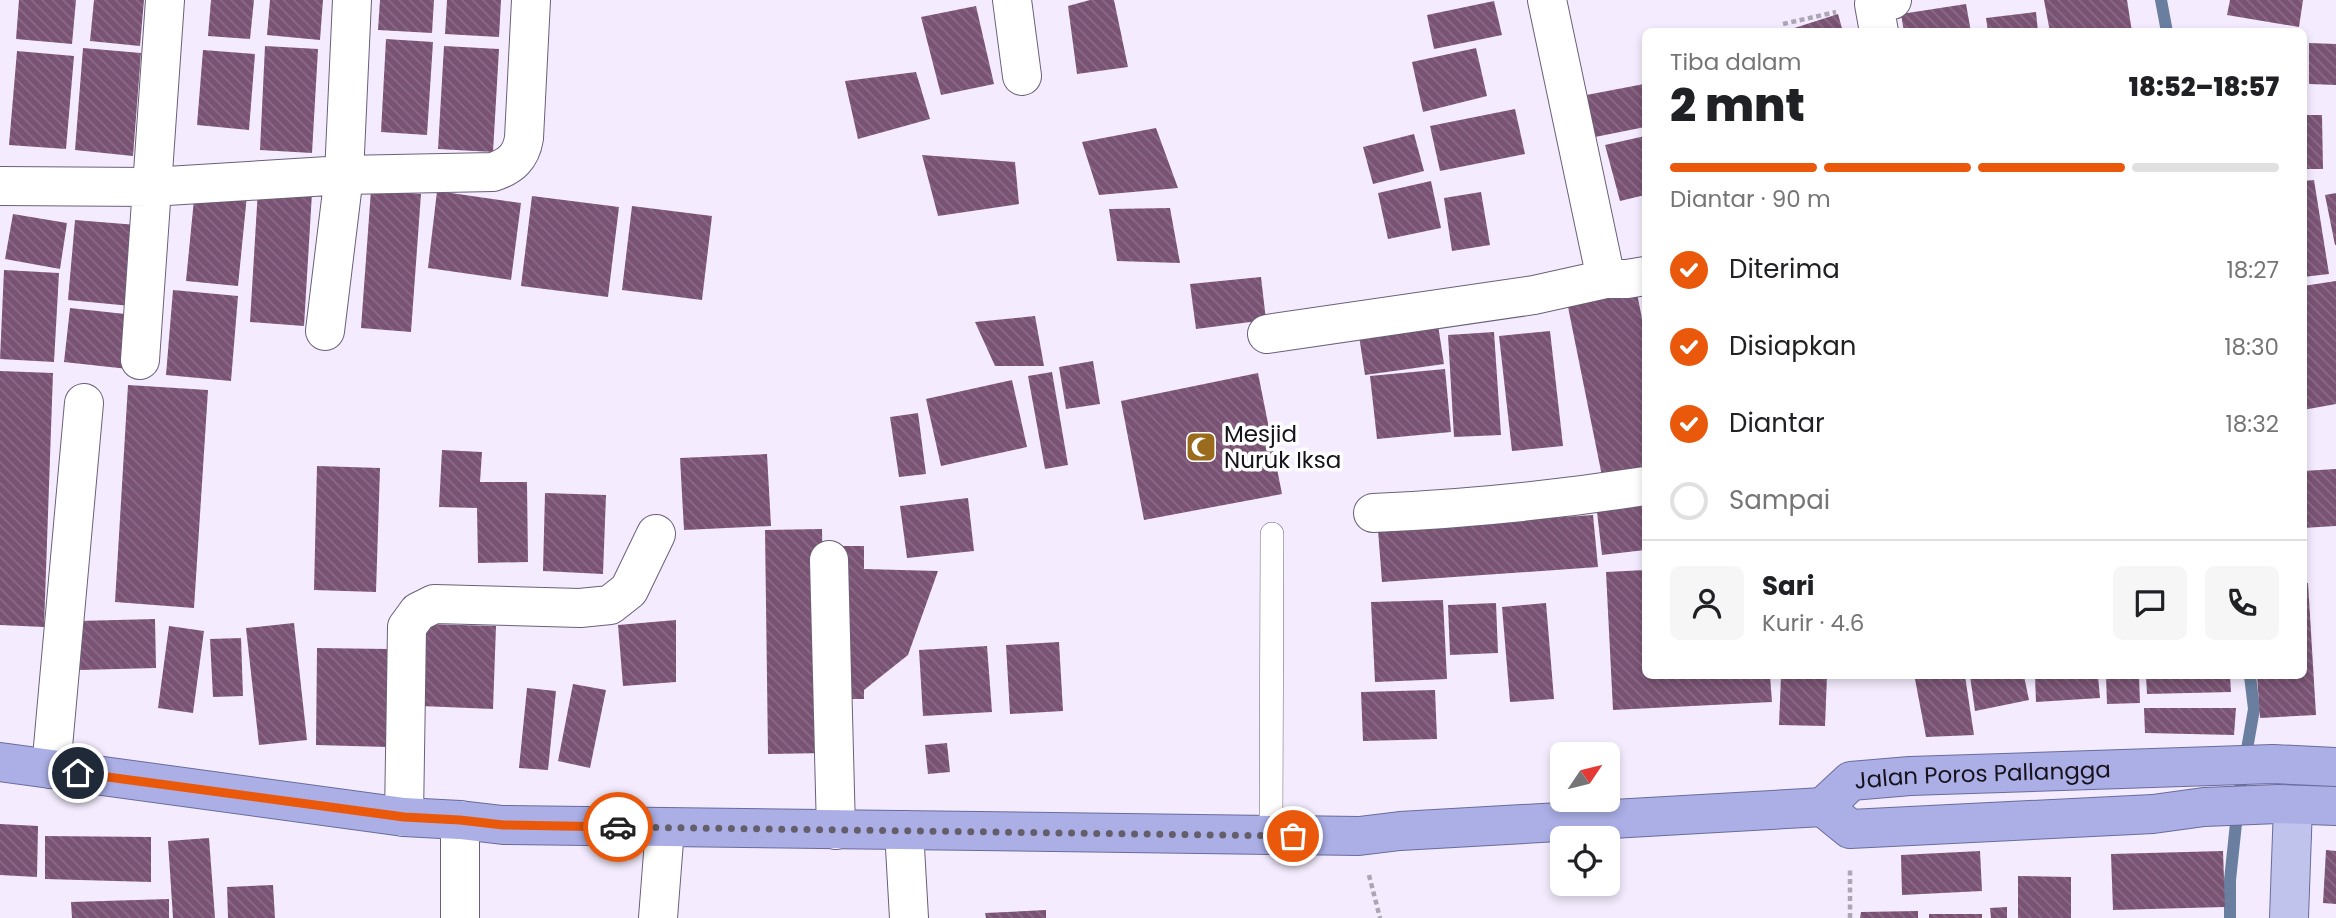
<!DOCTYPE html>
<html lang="id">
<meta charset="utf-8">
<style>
:root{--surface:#fff;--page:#f6f6f6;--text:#202124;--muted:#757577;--line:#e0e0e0;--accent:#ea580c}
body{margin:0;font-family:Poppins,sans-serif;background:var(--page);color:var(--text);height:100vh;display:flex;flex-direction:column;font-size:26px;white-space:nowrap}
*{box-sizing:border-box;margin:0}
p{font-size:23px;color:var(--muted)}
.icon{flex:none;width:38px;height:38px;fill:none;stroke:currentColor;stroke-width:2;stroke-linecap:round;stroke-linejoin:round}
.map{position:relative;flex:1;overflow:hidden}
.panel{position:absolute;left:1642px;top:28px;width:665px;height:651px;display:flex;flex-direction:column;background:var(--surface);border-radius:10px;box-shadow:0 4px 10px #0003}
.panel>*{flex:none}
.needle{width:46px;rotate:55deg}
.tools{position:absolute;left:1550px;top:742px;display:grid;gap:14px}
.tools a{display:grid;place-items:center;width:70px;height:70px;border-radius:10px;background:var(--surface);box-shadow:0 4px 10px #0003;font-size:35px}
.pin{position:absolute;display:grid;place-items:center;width:60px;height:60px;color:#fff;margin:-30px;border:4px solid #fff;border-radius:50%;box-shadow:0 2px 7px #0007}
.courier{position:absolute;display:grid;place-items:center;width:70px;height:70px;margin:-35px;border:5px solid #ea580c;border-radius:50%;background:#fff;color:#222;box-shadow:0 2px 9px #0007}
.head em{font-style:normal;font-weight:800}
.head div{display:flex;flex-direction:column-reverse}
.head{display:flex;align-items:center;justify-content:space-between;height:119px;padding:0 28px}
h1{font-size:46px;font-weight:800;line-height:52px}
.bar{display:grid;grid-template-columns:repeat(4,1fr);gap:10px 7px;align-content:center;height:84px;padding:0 28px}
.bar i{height:9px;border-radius:5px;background:var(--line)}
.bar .current{background:var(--accent)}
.bar p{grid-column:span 4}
.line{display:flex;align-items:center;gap:18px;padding:0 28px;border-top:2px solid var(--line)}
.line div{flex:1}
.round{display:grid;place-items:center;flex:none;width:74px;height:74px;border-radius:10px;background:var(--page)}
ol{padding:0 28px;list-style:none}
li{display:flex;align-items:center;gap:21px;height:77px}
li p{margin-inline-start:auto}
li .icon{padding:7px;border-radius:50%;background:var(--accent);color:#fff;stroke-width:4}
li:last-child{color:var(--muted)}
li i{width:38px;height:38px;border:4px solid var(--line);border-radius:50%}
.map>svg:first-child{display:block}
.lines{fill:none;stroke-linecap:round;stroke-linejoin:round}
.stream{stroke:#6a7f9f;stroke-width:12}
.building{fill:url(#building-back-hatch)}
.service-casing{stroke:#6b5f78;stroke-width:24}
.minor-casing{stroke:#6b5f78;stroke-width:40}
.primary-casing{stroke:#696b9b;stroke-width:40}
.trunk-casing{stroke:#696b9b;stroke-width:40}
.path{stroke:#aca5b4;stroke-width:4.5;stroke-dasharray:5 3.5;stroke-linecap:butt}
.service{stroke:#fff;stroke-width:23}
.minor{stroke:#fff;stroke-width:38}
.primary{stroke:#c0c3ec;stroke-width:38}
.trunk{stroke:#abafe6;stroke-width:38}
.done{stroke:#645e6a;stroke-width:7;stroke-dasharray:0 12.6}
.route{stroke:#ea580c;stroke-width:9}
.labels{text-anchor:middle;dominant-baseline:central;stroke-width:7;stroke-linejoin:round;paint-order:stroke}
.poi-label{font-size:23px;fill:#16111b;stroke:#fff;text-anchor:start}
.street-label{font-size:23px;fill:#16111b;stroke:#fff}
</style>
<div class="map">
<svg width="2336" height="918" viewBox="0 0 2336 918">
<defs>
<pattern id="building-back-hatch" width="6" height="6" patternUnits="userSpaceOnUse" patternTransform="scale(1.75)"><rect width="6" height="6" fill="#7a5374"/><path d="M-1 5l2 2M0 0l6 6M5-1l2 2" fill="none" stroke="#8a6c86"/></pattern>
</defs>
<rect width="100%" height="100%" fill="#f4ecfe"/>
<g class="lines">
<path class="stream" d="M2161,0L2167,32
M2230,918V880L2239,795L2254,709L2250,676"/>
</g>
<path class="building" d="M19,0H76L72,44L16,39Z
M94,0H144L140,46L90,41Z
M211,0H254L250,39L208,36Z
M270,0H323L320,40L267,35Z
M380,0H434L432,33L378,30Z
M447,0H501L499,37L445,34Z
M1090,0H1114L1128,67L1077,74L1068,6Z
M2044,0H2127L2132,32H2050Z
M2230,0H2303L2299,27L2227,15Z
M1494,1L1502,35L1434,49L1427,15Z
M1966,4L1971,32H1904L1901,14Z
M976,6L994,84L941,95L921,17Z
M2036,12L2038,32H1988L1986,18Z
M1838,14L1843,32H1785V31Z
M386,39L433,42L427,135L381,132Z
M2309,43L2336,44V85L2309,84Z
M265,46L318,49L312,153L260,150Z
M444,46L499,49L493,152L438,149Z
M83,48L141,53L133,156L75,150Z
M1476,48L1487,96L1423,112L1412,62Z
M203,50L255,54L249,130L197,125Z
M17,51L74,56L66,149L9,145Z
M916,72L930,119L858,139L845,81Z
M1644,84L1645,127L1585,139L1576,97Z
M1515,109L1525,154L1440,171L1430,126Z
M2303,115H2322L2323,169H2303Z
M1156,128L1178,188L1099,195L1082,142Z
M1414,134L1424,171L1373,184L1363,147Z
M1645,136V195L1620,201L1605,145Z
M922,155L1015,162L1019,204L938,216Z
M2314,180L2329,274L2303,277V181Z
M1431,181L1441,228L1388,239L1378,193Z
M195,189L247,195L238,286L186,281Z
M258,189L312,193L304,326L250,322Z
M371,190L421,194L411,332L361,328Z
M437,191L521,203L511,280L428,268Z
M1481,192L1490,245L1452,251L1444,198Z
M2336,193V245H2335L2325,195Z
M532,196L619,207L608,297L521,286Z
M632,206L712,216L702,300L622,290Z
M1170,208L1180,263L1117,261L1109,209Z
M13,214L67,223L60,269L5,259Z
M75,220L137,225L131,306L68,300Z
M4,270L59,273L54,362L0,359Z
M1261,277L1266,320L1196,329L1190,284Z
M2336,281V404L2303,410V286Z
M1636,288L1645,334V472L1603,481L1567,302Z
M173,290L238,296L231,381L166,375Z
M70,308L134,315L128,369L64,362Z
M1035,316L1044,366H995L975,322Z
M1438,325L1444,364L1365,375L1359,336Z
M1550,331L1563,446L1512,451L1499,336Z
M1494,332L1501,435L1454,437L1448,335Z
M1093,361L1100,404L1066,409L1059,367Z
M1445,369L1451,432L1377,439L1370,376Z
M0,371L53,373L44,627L0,625Z
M1052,372L1068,465L1045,469L1028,376Z
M1258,373L1282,494L1144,520L1121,401Z
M1012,380L1027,447L941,466L926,399Z
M128,385L208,390L194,608L115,602Z
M918,413L926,474L899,477L890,417Z
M442,450L482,452L480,482H527L528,562L478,563L477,508L439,507Z
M767,454L771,526L684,530L680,458Z
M317,466L380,468L376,592L314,590Z
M2336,469V526L2303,528V471Z
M545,493L606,495L603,574L543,571Z
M1645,497V550L1602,555L1596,503Z
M968,498L974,551L907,558L900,506Z
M1593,515L1598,567L1382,582L1378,530Z
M822,529L826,753L768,754L765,530Z
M836,546H864V569L938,571L908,655L864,690V699H836Z
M1645,570V676H1770L1772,702L1613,710L1606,572Z
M2303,583H2308L2316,715L2260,718L2257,676H2303Z
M1443,600L1447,679L1375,682L1371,602Z
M1496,603L1498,653L1450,655L1448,605Z
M1546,603L1554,699L1510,702L1502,607Z
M155,619L156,668L80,670L78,621Z
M676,620V682L623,686L618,625Z
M294,623L307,740L259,745L246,628Z
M424,624L496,626L493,709L421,706Z
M169,626L204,631L193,713L158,708Z
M241,638L243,696L213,697L210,639Z
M1059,642L1063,711L1010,714L1006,645Z
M987,646L992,712L923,716L919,650Z
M317,648L389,649L388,747L316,745Z
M1781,676H1827L1825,726L1779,725Z
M1965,676L1974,735L1926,737L1915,679Z
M1970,676H2024L2029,700L1975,711Z
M2035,676H2098L2100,698L2036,702Z
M2106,676H2139L2140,703L2107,704Z
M2146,676H2230L2231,692L2147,694Z
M573,684L606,690L590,768L558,761Z
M527,688L556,691L548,770L519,768Z
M1435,690L1437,739L1363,741L1361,692Z
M2144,708H2236L2234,735L2145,733Z
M947,743L950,772L928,774L925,745Z
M0,824L38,826L37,877L0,875Z
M45,836L151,837V882L45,879Z
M209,838L215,918H173L168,841Z
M2326,850L2336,851V904L2323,903Z
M1980,851L1982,891L1902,895L1901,855Z
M2223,851L2225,907L2113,910L2111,854Z
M2018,876L2071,877V918H2018Z
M273,885L275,918H228L227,887Z
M169,899V918H72L71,902Z
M2007,907V918H1991L1990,908Z
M1046,910V918H986L985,913Z
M1918,911V918H1860L1861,912Z
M1929,914H1982V918H1929Z"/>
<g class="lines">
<g class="service-casing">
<path id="service" d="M1271,835L1272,534"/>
</g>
<g class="minor-casing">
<path id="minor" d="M1012,0L1022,76
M1547,0L1606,279
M1879,32L1874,4L1892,0
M0,186L151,187L344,175L493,172C511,166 521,157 524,138L531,0
M325,331L344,175L352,0
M1267,334L1534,295L1606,279H1627L1645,276
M140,360L165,0
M1373,513C1464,509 1555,500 1645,486
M829,560L836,830
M51,769L84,403
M404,817L407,627L418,612L434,604L580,608L610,605L629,590L656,534
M460,820V918
M904,830L909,918
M658,918L665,828"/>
</g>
<g class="primary-casing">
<path id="primary" d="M2289,918L2293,806"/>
</g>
<g class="trunk-casing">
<g id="trunk">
<path d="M0,762L404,817L460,820L503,825L1359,836L1400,831L1823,807"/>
<path id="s1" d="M1823,807L1851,781L1910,776L2273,764L2336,767"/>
<path d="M1823,807L1850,829L2153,814L2204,807L2278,804L2336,806"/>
</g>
</g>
<path class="path" d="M1783,24L1836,12
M1369,875L1380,918
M1850,918V868"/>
<use href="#service" class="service"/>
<use href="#minor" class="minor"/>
<use href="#primary" class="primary"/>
<use href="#trunk" class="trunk"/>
</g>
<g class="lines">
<path class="done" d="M618,827L1293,836"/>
<path class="route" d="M78,773L404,817L460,820L503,825L618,827"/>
</g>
<defs>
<g id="mosque-square" transform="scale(1.575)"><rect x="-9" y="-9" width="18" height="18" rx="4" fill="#9a6b1c" stroke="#fff"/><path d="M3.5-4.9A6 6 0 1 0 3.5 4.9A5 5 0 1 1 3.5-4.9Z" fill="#fff"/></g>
</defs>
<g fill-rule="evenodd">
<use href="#mosque-square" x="1201" y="447"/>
</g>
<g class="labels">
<g class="poi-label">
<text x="1224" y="434">Mesjid<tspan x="1224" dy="26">Nuruk Iksa</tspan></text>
</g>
<g class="street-label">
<text stroke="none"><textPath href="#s1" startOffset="170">Jalan Poros Pallangga</textPath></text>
</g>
</g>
</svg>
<div class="tools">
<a><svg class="needle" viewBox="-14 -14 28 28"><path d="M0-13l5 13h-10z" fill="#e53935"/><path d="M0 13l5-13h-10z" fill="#757577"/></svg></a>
<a><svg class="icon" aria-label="locate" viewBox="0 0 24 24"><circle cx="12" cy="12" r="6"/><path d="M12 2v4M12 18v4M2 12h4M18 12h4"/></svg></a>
</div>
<div class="pin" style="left:1293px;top:836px;background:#ea580c"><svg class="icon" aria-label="bag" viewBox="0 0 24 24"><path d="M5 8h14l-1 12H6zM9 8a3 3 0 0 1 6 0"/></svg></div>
<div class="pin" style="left:78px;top:773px;background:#1f2937"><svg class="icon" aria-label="home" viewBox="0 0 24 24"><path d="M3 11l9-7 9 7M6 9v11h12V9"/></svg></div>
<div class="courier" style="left:618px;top:827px"><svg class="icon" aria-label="car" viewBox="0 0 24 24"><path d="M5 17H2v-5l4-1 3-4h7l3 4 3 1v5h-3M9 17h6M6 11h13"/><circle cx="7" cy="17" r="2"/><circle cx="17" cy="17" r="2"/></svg></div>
<section class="panel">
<div class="head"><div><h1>2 mnt</h1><p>Tiba dalam</p></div><em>18:52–18:57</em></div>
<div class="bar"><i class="current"></i><i class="current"></i><i class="current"></i><i></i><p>Diantar · 90 m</p></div>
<ol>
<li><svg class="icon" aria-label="check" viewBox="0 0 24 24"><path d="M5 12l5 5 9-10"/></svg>Diterima<p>18:27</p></li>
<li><svg class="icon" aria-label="check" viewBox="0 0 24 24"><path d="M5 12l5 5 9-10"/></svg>Disiapkan<p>18:30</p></li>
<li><svg class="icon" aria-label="check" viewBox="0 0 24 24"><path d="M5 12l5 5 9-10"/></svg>Diantar<p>18:32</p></li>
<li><i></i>Sampai</li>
</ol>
<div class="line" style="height:126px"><a class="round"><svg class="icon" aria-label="person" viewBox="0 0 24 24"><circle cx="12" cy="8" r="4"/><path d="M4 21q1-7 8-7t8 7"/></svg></a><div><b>Sari</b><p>Kurir · 4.6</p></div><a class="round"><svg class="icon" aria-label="chat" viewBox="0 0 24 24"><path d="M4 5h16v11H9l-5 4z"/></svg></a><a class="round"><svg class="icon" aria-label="phone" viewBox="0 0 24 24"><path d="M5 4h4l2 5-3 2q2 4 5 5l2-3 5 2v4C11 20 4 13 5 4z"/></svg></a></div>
</section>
</div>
